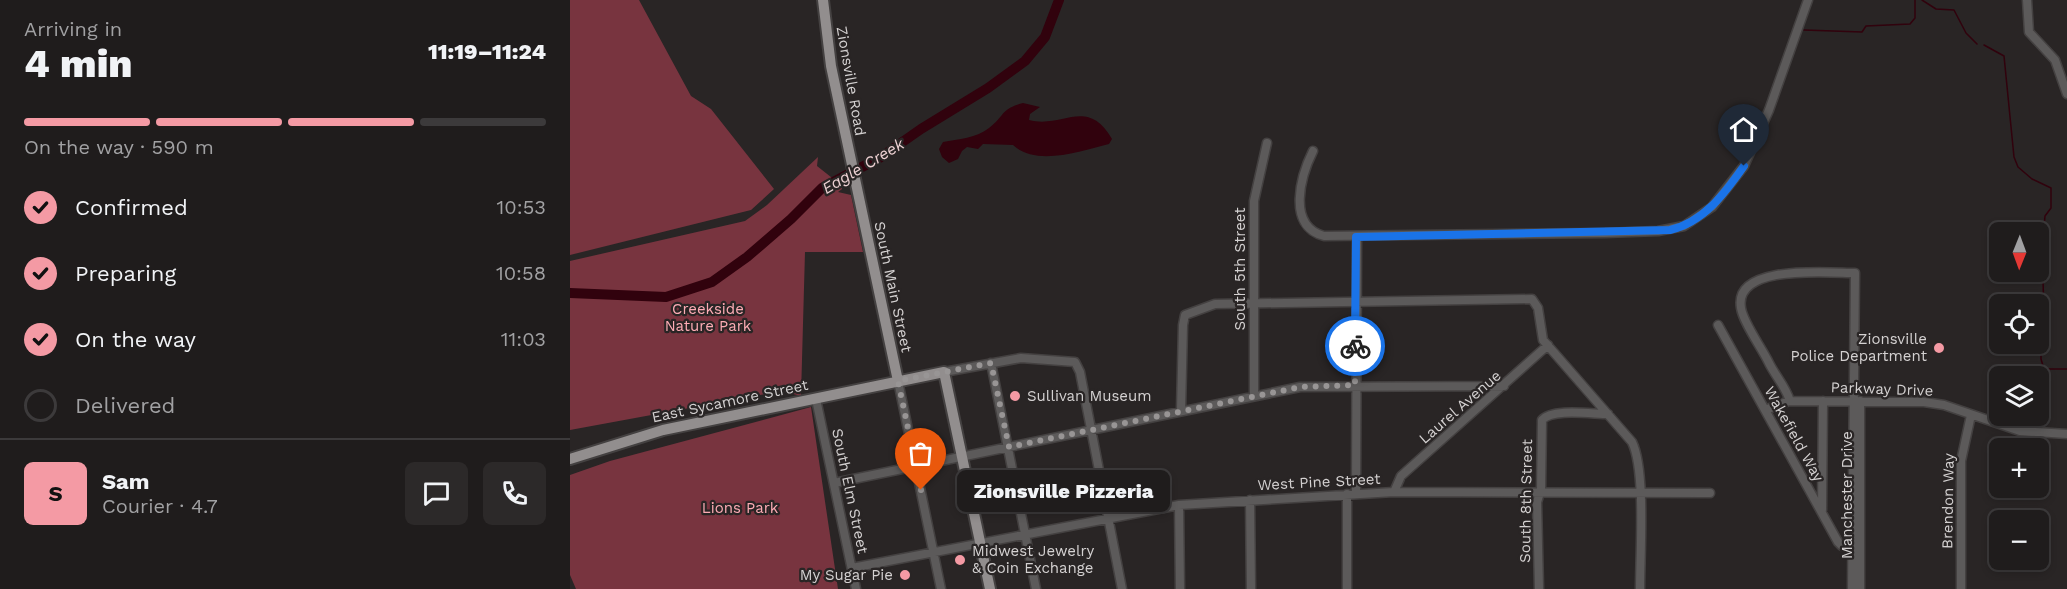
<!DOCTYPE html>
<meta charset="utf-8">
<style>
:root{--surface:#1f1c1c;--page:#2c2929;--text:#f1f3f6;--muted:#a1a1a3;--line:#3c3a3b;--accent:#f49aa4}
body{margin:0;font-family:"Work Sans",sans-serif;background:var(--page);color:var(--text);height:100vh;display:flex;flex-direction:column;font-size:22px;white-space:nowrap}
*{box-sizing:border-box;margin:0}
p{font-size:20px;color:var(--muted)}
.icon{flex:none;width:33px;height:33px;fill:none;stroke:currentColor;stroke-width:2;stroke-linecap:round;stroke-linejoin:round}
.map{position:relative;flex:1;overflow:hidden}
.details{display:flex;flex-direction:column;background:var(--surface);width:570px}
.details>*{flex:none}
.needle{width:39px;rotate:181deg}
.tools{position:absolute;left:1419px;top:222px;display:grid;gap:12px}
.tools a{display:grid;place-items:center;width:60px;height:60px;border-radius:9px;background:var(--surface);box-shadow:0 3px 9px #0003,0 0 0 2px var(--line);font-size:30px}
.pin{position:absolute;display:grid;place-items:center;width:51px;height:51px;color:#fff;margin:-62px -26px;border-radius:50% 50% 50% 0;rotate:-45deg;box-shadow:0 0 6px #0007}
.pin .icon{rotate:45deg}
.courier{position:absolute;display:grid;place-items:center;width:60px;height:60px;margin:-30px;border:4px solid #1a73e8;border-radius:50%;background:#fff;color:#222;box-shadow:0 2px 8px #0007}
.bubble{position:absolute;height:42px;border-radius:9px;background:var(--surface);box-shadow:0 3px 9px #0003,0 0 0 2px var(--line);font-size:20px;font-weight:800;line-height:42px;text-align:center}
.overview em{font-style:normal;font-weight:800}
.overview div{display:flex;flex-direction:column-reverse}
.overview{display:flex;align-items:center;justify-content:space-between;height:102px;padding:0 24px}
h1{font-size:39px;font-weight:800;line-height:45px}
.bar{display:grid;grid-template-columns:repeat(4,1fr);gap:9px 6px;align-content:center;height:72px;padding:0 24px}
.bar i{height:8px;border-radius:4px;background:var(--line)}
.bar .active{background:var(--accent)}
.bar p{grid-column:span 4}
.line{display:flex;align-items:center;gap:15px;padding:0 24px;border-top:2px solid var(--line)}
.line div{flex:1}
.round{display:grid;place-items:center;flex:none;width:63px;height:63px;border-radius:9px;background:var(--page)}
ol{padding:0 24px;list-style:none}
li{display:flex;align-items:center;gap:18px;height:66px}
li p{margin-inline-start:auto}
li .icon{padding:6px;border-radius:50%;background:var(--accent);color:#111;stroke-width:4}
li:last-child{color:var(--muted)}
li i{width:33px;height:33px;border:3px solid var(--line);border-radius:50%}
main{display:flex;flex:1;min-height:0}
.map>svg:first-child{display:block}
.green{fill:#78343f}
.water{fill:#31020d}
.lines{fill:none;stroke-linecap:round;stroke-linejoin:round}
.stream{stroke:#31020d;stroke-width:1.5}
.river{stroke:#31020d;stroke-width:10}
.minor-casing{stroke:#444141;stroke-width:11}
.major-casing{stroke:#444141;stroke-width:14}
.minor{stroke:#5c5a5a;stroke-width:8}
.major{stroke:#928e8e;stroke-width:10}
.done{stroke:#989595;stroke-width:6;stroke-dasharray:0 10.8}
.route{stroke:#1a73e8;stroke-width:8}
.poi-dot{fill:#f49aa4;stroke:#292525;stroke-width:2}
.labels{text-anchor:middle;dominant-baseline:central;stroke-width:4.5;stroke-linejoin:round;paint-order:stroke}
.street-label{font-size:15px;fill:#d4d1d1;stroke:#292525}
.park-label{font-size:15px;fill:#fdacb5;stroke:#292525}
.poi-label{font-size:15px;fill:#d4d1d1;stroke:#292525;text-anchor:end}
.water-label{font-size:16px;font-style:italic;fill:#edd1d3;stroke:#292525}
</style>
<main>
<section class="details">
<div class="overview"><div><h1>4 min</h1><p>Arriving in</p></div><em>11:19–11:24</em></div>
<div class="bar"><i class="active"></i><i class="active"></i><i class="active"></i><i></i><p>On the way · 590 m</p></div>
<ol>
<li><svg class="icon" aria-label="check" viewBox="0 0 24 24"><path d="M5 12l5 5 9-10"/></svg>Confirmed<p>10:53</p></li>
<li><svg class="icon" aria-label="check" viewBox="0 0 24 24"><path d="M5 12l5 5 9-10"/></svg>Preparing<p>10:58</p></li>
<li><svg class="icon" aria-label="check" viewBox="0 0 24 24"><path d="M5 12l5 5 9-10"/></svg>On the way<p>11:03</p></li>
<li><i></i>Delivered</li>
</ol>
<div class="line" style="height:108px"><b class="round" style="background:var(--accent);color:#111">S</b><div><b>Sam</b><p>Courier · 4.7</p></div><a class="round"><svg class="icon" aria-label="chat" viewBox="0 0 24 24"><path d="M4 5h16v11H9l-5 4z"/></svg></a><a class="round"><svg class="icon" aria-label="phone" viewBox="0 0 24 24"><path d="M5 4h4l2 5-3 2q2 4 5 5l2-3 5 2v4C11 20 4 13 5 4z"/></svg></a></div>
</section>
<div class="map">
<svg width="1497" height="589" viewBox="0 0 1497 589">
<rect width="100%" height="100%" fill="#292525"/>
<path class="green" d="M0,0H69L121,96L141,109L204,189L181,210L0,255Z
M248,157L247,166L271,185L272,189L268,192L281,195L293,252H235L231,396L212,391L0,430V261L175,221L197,205Z
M241,407L268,589H6L0,575V475L40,461Z"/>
<path class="water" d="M453,103L470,107L460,114L459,120C493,129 517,96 542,139L539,144C511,151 466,167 443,145L413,144L408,149L397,147L392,151L388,159L379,163L372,157L369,149L373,142C388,139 407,138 419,128C435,116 430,109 453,103Z"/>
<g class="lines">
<path class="stream" d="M1352,0L1366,9L1384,10L1396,33L1407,44
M1234,30L1292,32L1296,26L1340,24L1345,18V0
M1414,45L1434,56L1444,157L1448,167L1462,179L1481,188V208L1475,216L1472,248L1474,313L1471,319V359L1474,369H1497"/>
<path class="river" d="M0,293L96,297L142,282L177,257L221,219L252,188L311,157L351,129L418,88L455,61L475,37L489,0"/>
<g class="minor-casing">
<path id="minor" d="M1457,0L1459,32L1485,60L1497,94
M743,151C731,175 716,226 754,236L1035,233L1088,231L1114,226L1142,207L1174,166L1199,110L1238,0
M1148,325L1268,542L1272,546L1283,547
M421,363L466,589
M374,372L451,358L505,362L510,372L552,589
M328,381L371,589
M684,396V201L697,143
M246,399L286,589
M1220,401C1215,385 1205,376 1198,361C1191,347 1173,322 1171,308C1163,263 1260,273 1285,273L1282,589
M611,410L613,325L615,315L645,304L962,299L968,308L973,340L1062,442C1076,470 1070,554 1070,589
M1195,410L1219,401L1354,402L1374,405L1450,431L1497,434
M264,483L730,387L934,386
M824,492L831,476L978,345
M786,493L787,237
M680,500L681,589
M609,505L610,589
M1252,510L1253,401
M282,568L609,505L824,492L1140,493
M777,589V494
M969,589L967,502L971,490L972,420C982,408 1022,414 1038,414
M1290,589V401
M1391,589V461L1401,415"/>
</g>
<g class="major-casing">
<path id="major" d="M253,0L261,66L328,381
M0,459L93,430L374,372L420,589"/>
</g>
<use href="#minor" class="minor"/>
<use href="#major" class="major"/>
</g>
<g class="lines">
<path class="done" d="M351,490L328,381L421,363L439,447L730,387L785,385V346"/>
<path class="route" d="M785,346L786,237L1100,230C1134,222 1155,193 1174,166"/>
</g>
<g class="poi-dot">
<circle cx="1369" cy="348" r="6"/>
<circle cx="445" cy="396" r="6"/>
<circle cx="390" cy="560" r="6"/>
<circle cx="335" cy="575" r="6"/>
</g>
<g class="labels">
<g class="street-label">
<text transform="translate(281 81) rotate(80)">Zionsville Road</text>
<text transform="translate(670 269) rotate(-90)">South 5th Street</text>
<text transform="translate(323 287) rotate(78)">South Main Street</text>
<text transform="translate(1312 389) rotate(2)">Parkway Drive</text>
<text transform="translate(160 401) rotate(-12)">East Sycamore Street</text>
<text transform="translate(890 407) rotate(-41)">Laurel Avenue</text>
<text transform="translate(1224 434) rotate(61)">Wakefield Way</text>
<text transform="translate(749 482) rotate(-3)">West Pine Street</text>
<text transform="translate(280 491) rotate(78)">South Elm Street</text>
<text transform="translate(1277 495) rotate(-90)">Manchester Drive</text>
<text transform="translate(956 501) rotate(-89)">South 8th Street</text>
<text transform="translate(1378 501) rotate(-89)">Brendon Way</text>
</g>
<g class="park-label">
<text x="138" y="309">Creekside<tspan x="138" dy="17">Nature Park</tspan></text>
<text x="170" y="508">Lions Park</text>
</g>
<g class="poi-label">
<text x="1357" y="339">Zionsville<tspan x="1357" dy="17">Police Department</tspan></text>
<text x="457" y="396" text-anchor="start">Sullivan Museum</text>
<text x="402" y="551" text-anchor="start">Midwest Jewelry<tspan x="402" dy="17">&amp; Coin Exchange</tspan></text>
<text x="323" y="575">My Sugar Pie</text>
</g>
<g class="water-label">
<text transform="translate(293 166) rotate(-31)">Eagle Creek</text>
</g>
</g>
</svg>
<div class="tools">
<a><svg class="needle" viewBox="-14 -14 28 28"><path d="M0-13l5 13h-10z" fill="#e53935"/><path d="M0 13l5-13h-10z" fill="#a1a1a3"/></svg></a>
<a><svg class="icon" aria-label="locate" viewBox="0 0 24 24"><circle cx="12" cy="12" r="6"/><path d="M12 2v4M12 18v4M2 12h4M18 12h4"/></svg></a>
<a><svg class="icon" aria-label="layers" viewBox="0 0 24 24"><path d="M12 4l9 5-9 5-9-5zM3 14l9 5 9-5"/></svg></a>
<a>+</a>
<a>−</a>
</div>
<div class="pin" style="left:351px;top:490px;background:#ea580c"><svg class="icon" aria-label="bag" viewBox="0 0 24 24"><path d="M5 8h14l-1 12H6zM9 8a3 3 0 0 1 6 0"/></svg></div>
<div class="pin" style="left:1174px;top:166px;background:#1f2937"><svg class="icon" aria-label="home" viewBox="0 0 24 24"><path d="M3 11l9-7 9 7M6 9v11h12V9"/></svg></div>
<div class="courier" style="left:785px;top:346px"><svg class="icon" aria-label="bike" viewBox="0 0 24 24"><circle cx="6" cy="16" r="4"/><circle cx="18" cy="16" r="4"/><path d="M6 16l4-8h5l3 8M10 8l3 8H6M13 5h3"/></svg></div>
<div class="bubble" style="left:387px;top:470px;width:213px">Zionsville Pizzeria</div>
</div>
</main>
